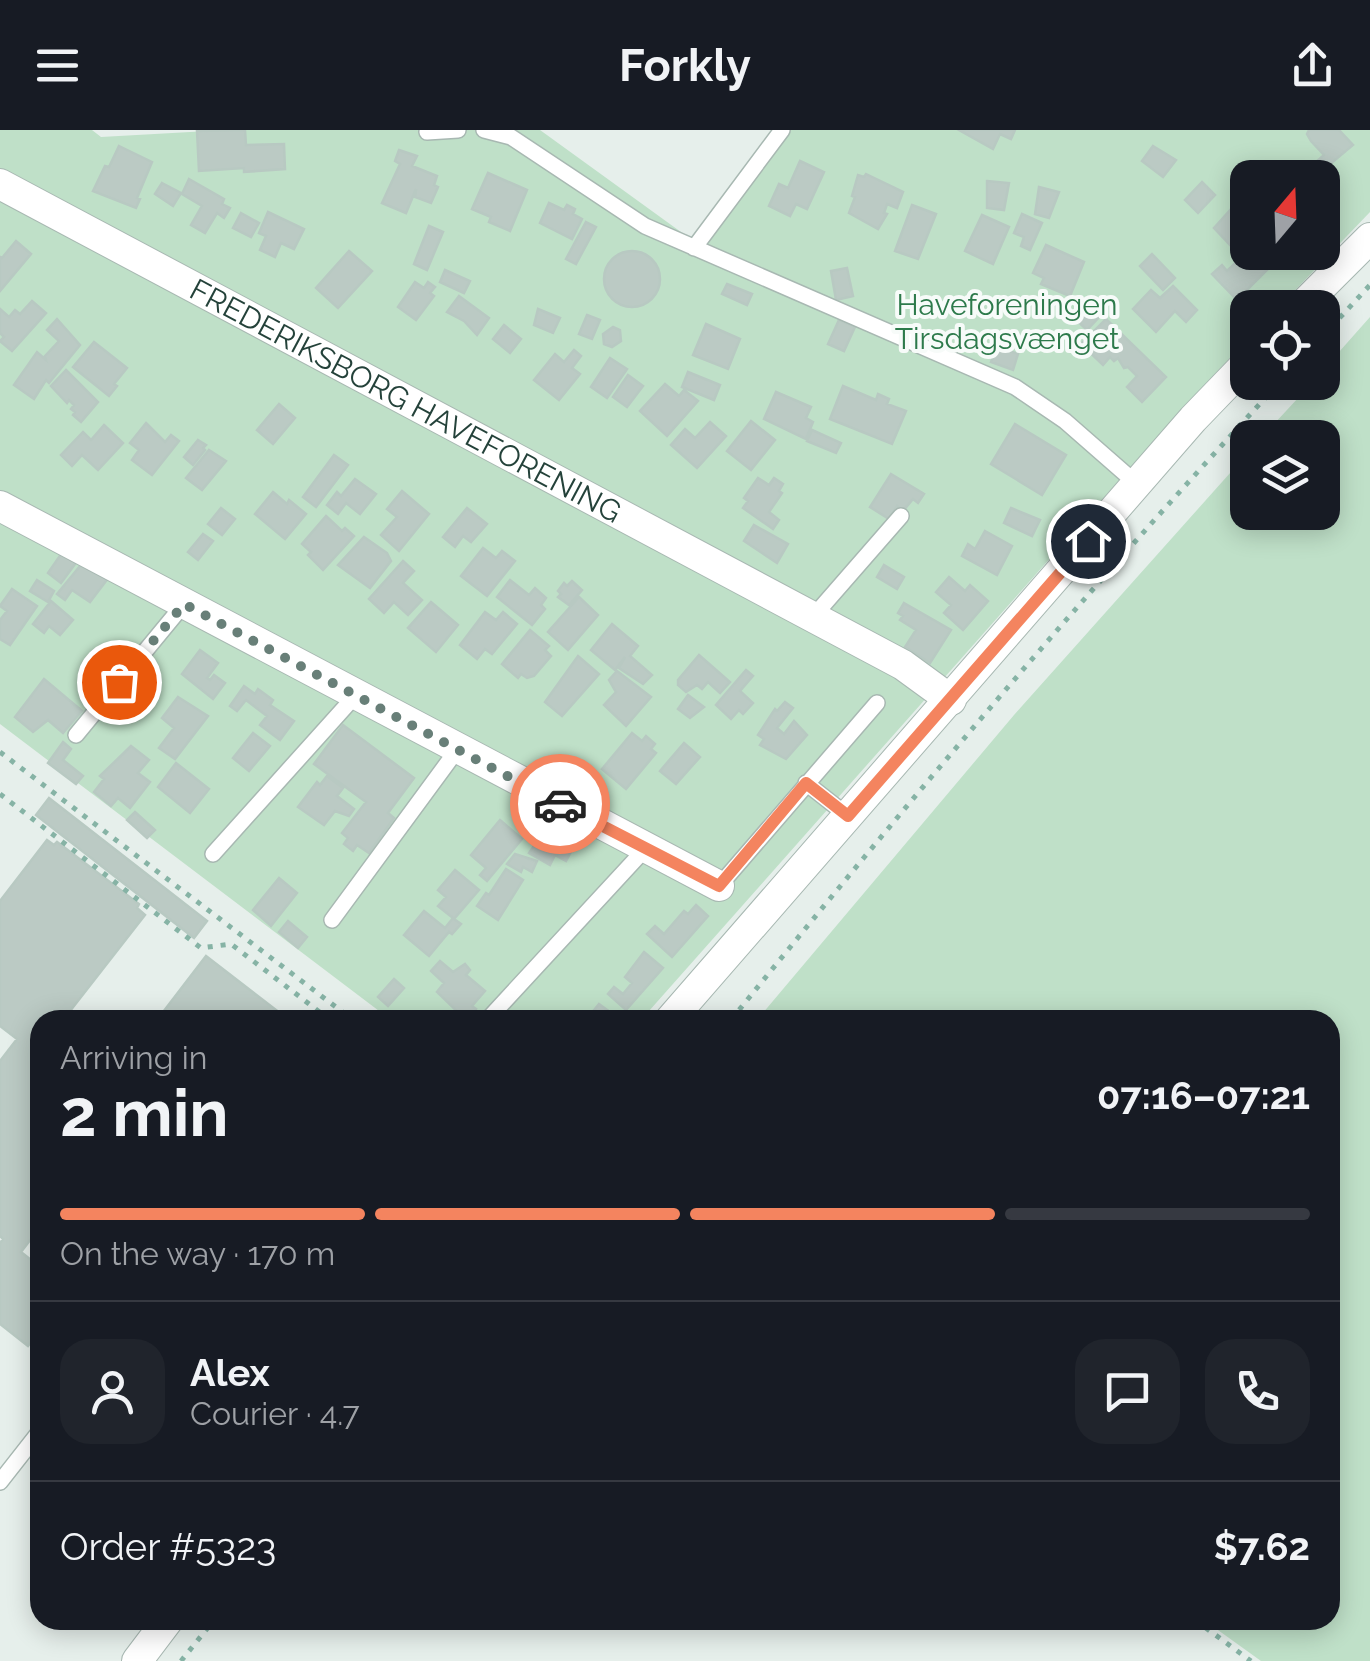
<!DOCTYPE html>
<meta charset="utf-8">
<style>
:root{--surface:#171b24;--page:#20242c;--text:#f1f3f6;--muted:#9ea1a6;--line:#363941;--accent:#f4845f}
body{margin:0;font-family:Raleway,sans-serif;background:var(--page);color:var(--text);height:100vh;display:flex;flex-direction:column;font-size:38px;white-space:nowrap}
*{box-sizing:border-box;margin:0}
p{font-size:32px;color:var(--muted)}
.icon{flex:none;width:55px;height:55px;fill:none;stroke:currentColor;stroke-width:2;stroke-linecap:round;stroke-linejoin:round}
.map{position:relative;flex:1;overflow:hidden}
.details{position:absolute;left:30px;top:880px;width:1310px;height:620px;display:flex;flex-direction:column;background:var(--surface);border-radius:30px;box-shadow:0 5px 25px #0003}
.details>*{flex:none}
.needle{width:65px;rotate:19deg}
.fabs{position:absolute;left:1230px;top:30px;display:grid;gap:20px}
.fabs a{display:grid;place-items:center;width:110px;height:110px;border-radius:20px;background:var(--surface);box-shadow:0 5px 25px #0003;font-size:50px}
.pin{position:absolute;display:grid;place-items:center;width:85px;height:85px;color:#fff;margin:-42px;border:5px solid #fff;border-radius:50%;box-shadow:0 2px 10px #0007}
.courier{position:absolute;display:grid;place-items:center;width:100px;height:100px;margin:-50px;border:8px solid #f4845f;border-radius:50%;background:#fff;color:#222;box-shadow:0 2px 12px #0007}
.overview em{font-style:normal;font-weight:700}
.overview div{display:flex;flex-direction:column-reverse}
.overview{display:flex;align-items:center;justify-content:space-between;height:170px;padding:0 30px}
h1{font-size:65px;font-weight:700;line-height:75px}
.bar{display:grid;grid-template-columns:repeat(4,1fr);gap:15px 10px;align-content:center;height:120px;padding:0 30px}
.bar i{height:12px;border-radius:8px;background:var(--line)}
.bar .current{background:var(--accent)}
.bar p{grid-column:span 4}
.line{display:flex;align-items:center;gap:25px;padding:0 30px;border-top:2px solid var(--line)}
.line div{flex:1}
.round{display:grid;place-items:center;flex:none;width:105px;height:105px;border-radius:30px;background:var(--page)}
header{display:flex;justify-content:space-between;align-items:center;height:130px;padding:0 30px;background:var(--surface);font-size:45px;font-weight:700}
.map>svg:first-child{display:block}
.green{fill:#bfe0c8;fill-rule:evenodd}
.building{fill:#bbcac4;stroke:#b8c9c2;stroke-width:2.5}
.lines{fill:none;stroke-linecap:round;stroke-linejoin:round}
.service-casing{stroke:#a8b8b2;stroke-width:18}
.minor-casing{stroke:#a8b8b2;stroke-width:32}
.tertiary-casing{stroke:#a8b8b2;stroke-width:32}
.path{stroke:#86b3a5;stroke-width:5;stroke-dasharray:5 8;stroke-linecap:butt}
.service{stroke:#fff;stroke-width:15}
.minor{stroke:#fff;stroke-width:30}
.tertiary{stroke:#fff;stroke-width:30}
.done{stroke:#687f78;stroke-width:10;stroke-dasharray:0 18}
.route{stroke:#f4845f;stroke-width:12}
.labels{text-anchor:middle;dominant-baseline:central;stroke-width:8;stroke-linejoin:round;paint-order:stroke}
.park-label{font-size:30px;fill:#2d7a4b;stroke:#f7fbf9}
.street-label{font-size:30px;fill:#24423a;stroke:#f7fbf9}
</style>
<header><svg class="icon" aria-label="menu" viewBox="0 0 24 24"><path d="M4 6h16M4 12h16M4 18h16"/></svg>Forkly<svg class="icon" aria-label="share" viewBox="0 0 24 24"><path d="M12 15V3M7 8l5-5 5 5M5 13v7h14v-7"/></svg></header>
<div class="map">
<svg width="1370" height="1531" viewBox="0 0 1370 1531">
<rect width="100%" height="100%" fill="#e6efeb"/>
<path class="green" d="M0,0H92L101,7L226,0H540L692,110L790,0H1370V82L1279,177L1248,178L1247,210L1192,268L641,890H391L0,594ZM1248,48H1322V122H1248Z
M1370,187V1531H1261L1204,1490H1330V890H757L1014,585L1247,324L1248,382H1322V308L1262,307L1312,253L1322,252L1323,240Z"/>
<path class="building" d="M245,0L246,15L284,14L285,39L244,42V38L199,41L197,1Z
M959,0H1015L1011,9L1000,4L993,19Z
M1309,0H1339L1353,15L1323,40L1316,32L1324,25L1311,11L1307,4Z
M119,16L152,32L137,68L140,69L136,78L93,61L105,36L109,37Z
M1153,16L1176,30L1163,47L1142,31Z
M399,20L417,26L412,36L437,46L434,55L438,57L431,73L415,67L416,59L406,83L382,73L400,34L395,31Z
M800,31L824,42L807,79L796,74L790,86L769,76L779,54L788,58Z
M488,43L527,60L510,101L489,92L491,87L472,79Z
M866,44L903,62L897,78L887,74L884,83L887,84L878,99L849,83L855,67L852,66L858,45L864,47Z
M189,49L224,69L222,74L230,78L224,88L217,83L205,103L191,95L202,76L182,64Z
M987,51L1009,53L1004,80L987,78Z
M1202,52L1215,65L1198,83L1185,70Z
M162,53L181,63L173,76L155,64Z
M1039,57L1059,62L1049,88L1035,84Z
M549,73L564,80L567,75L575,79L573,84L582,89L572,109L540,93Z
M912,75L936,84L918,129L895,121Z
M1231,79L1248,98L1230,115L1214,98Z
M268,82L304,99L294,119L281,113L275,127L260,120L266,106L259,103Z
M241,83L259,93L251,107L233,98Z
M1022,84L1042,93L1030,120L1021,116L1024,107L1014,103Z
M982,85L1009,97L993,134L965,121Z
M586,92L596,97L576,134L566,129Z
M429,96L443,102L427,140L414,134Z
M16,111L31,124L0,161V127L2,128Z
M1046,115L1084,132L1070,166L1041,154L1044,148L1033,143Z
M349,121L372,141L338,178L316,158Z
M1248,121L1256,122L1270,137L1237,170L1212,144L1222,135L1227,141Z
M604 149a28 28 0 1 1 56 0a28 28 0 1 1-56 0Z
M1152,124L1175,148L1163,160L1140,136Z
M847,138L853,166L836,170L831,141Z
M445,140L470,151L464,163L440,152Z
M415,152L424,158L428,152L435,157L430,163L434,166L416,190L398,177Z
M727,154L752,164L747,175L722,164Z
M1173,156L1197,180L1186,192L1175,181L1156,202L1133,179L1151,160L1160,168Z
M459,166L489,188L477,205L464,191L447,182Z
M32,171L46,183L12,221L0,211L4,207L0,203V179L9,187L15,180L20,184Z
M1087,172L1101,185L1087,200L1073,187Z
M538,179L560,188L553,203L534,195Z
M587,185L600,190L592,209L579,204Z
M57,189L80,215L49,253L46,250L34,269L14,255L37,222L46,230L45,226L59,211L47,200Z
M1106,189L1166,247L1142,272L1127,257L1137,246L1128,237L1124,238L1118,228L1114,231L1110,227L1103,235L1081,214Z
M839,190L855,197L844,221L828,214Z
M706,194L740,209L728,239L693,225Z
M504,195L521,209L510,223L493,209Z
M613,197L620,200L621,211L612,217L604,214L603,204Z
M94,212L127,238L114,254L117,256L109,266L73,237Z
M997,216L1018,224L1013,240L991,232Z
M574,220L581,226L572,238L580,244L559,270L534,250L555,224L564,232Z
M610,228L627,239L607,268L591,257Z
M66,240L98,272L81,292L73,285L75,282L71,279L74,275L69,270L67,273L51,256Z
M688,242L720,255L714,270L682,257Z
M628,245L643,256L627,277L613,267Z
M665,254L679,266L684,260L698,271L667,306L640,281Z
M843,256L876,270L878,264L889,269L887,274L906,281L892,314L830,289Z
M776,262L811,277L806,288L813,292L806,309L764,289Z
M279,274L295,288L273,314L257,300Z
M751,291L775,310L751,340L727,321Z
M710,292L726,306L697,338L671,315L685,299L695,308Z
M146,293L165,312L171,305L179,311L152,345L132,330L139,320L130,313Z
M1015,294L1066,325L1042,365L991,334Z
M104,295L123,313L98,340L82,325L72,336L61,325L83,302L91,310Z
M812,300L841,313L836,323L807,311Z
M198,310L206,315L203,318L205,320L193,335L184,327Z
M209,320L226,331L202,360L186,348Z
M334,325L348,335L316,377L303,367Z
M891,344L924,364L918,373L913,369L903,381L897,376L889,389L870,377Z
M758,348L769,355L774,348L783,354L779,361L782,363L769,382L779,390L773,399L743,378L748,371L744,368Z
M355,349L376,364L360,384L346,373L338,384L327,375L337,362L341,366Z
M402,361L429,384L399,421L381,405L397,387L387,379Z
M273,362L287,374L289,370L306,384L285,409L255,384Z
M221,378L235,389L222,405L208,394Z
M467,378L487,394L471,412L463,406L455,417L443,407Z
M1011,378L1040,390L1032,406L1004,393Z
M326,386L342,401L345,398L354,406L323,440L308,425L311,422L302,414Z
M754,395L788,414L777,433L744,411Z
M985,401L1012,416L997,445L962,426L968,414L975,419Z
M203,404L213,411L198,430L188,422Z
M364,407L387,423L391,431L370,458L338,435Z
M483,418L496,428L502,421L515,431L487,466L461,446Z
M64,420L78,430L61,453L48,443Z
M85,430L109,447L90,472L72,460L65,470L57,464Z
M403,431L414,441L403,453L422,470L408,485L394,472L384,483L369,469Z
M884,435L904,447L897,459L877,447Z
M949,447L965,461L970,455L988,471L963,500L944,483L951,475L936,462Z
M37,450L54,461L48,472L30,461Z
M510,450L529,465L535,458L546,468L541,475L545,479L532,495L497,467Z
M572,451L582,460L569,475L558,467L561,464L558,461L564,453L567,456Z
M12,459L37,476L10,515L0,509V490L7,481L0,476Z
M579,467L598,485L568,520L548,502Z
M51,471L73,490L60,505L49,496L44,503L33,494Z
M431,472L458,495L436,522L408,498Z
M904,473L951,500L930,533L905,517L916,500L900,490L903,486L898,483Z
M485,482L496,490L503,482L517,494L492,524L485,519L477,529L460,515Z
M612,494L638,516L630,526L652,545L643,554L619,538L625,527L615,540L591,520Z
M530,500L549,516L545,520L551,526L534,546L527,548L521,544L518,548L502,534Z
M200,520L218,533L207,548L210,550L214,545L225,553L213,569L182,544Z
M699,525L730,552L720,563L708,552L702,559L697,555L686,562L678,555V550Z
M578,526L599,544L562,586L545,572Z
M746,540L753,546L740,561L753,573L743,584L739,580L731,589L716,575Z
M617,541L651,567L626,596L604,575L616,562L609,550Z
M44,549L82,581L63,603L48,590L33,602L15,587Z
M244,556L255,564L258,559L273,570L270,575L294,591L280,610L260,595L267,586L246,570L237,581L230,576Z
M688,565L704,577L690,588L678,579Z
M178,567L208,586L175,629L159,618L174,598L162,588Z
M785,572L793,578L777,598L784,604L794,591L807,605L786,629L760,615L764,609L758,605L775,579L777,581Z
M343,595L414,648L388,683L394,688L369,723L357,715L353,721L344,714L348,708L342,703L366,672L314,634Z
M253,603L270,616L249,641L233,628Z
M632,603L642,611L646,606L655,614L651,619L656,623L626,659L602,639Z
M63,612L71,619L63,630L83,646L76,654L48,633Z
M684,613L700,627L676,654L660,641Z
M131,616L149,630L138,643L150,652L130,678L118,668L111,676L94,662L104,649L100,646Z
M176,633L209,659L190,683L158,657Z
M327,646L343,658L337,666L354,679L349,686L335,681L324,695L298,677L317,652L320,655Z
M49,668L207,791L194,808L36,685Z
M135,682L155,700L147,708L127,690Z
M554,686L582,701L566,731L555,725L550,735L529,723Z
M500,690L522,709L487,751L480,745L486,738L471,725Z
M47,710L54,715L57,712L139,774L137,778L145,785L63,890H40V1097L21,1122L40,1137V1201L28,1216L0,1194V1113L3,1109L0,1106V931L17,909L0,896V771Z
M515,724L537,731L532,742L523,737L521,742L507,734Z
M506,739L523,750L498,790L477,776L486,763L489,765Z
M455,740L479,760L454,789L461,794L452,804L449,802L429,826L404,805L424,781L445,798L453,788L438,776L446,767L438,760Z
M279,748L297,763L271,796L253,780Z
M696,775L708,786L672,827L647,804L655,796L664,804L684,781L688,784Z
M288,791L307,807L298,818L279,802Z
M644,822L663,838L626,880L608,864L614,857L623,864L632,853L625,847Z
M206,826L289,890H157Z
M440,831L453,842L465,834L470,840L466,845L485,861L472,876L476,879L466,890L437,862L444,853L431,841Z
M394,849L404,858L388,876L378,867Z
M599,874L614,885L610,890H586Z"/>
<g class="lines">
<g class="service-casing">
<path id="service" d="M484,0L511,7L645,96L1015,257L1065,291L1137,354
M427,2L458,0
M694,118L782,0
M812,488L901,386
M76,605L184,474
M806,653L848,686
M213,724L355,566
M719,756L877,573
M332,790L457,620
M489,888L646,718
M0,1352L40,1301"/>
</g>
<g class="minor-casing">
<g id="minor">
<path id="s1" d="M0,54L903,535L951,570"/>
<path d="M0,376L719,756"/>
</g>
</g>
<g class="tertiary-casing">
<path id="tertiary" d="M1300,178L1370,108
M670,890L1193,289L1248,232
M137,1531L168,1490"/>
</g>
<path class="path" d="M1322,207L1370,155
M0,622L353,890
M0,664L201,818L231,814L330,890
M731,890C907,672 1089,458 1280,252
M1195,1490L1251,1531
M181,1531L214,1490"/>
<use href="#service" class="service"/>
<use href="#minor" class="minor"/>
<use href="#tertiary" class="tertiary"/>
</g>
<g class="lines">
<path class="done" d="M119,552L184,474L560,674"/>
<path class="route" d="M560,674L719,756L806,653L848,686L1088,411"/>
</g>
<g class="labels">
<g class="park-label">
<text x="1007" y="174">Haveforeningen<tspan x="1007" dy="34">Tirsdagsvænget</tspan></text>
</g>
<g class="street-label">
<text stroke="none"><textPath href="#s1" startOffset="460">FREDERIKSBORG HAVEFORENING</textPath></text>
</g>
</g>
</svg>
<div class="fabs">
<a><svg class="needle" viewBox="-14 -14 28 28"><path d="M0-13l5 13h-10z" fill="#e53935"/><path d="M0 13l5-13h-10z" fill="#9ea1a6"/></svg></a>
<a><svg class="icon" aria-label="locate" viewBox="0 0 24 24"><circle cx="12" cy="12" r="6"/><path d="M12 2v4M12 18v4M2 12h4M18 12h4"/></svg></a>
<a><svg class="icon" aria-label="layers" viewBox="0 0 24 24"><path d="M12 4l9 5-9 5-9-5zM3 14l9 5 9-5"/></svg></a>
</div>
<div class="pin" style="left:119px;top:552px;background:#ea580c"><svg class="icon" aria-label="bag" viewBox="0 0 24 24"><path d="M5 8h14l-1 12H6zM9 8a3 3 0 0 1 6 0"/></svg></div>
<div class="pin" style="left:1088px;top:411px;background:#1f2937"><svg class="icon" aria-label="home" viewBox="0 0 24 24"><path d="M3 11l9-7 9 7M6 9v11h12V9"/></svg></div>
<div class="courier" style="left:560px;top:674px"><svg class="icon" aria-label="car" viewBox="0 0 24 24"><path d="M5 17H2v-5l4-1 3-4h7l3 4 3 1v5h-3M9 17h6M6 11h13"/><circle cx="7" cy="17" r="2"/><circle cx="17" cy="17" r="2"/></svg></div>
<section class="details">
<div class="overview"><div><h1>2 min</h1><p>Arriving in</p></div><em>07:16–07:21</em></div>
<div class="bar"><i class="current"></i><i class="current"></i><i class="current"></i><i></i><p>On the way · 170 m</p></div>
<div class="line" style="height:180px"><a class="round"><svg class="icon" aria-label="person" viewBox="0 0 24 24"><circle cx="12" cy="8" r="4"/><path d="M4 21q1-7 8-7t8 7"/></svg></a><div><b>Alex</b><p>Courier · 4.7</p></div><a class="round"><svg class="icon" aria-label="chat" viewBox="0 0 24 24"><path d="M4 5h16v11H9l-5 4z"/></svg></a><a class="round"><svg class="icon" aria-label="phone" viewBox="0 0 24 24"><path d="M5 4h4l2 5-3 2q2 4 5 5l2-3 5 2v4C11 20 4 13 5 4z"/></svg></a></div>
<div class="line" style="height:130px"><div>Order #5323</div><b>$7.62</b></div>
</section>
</div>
